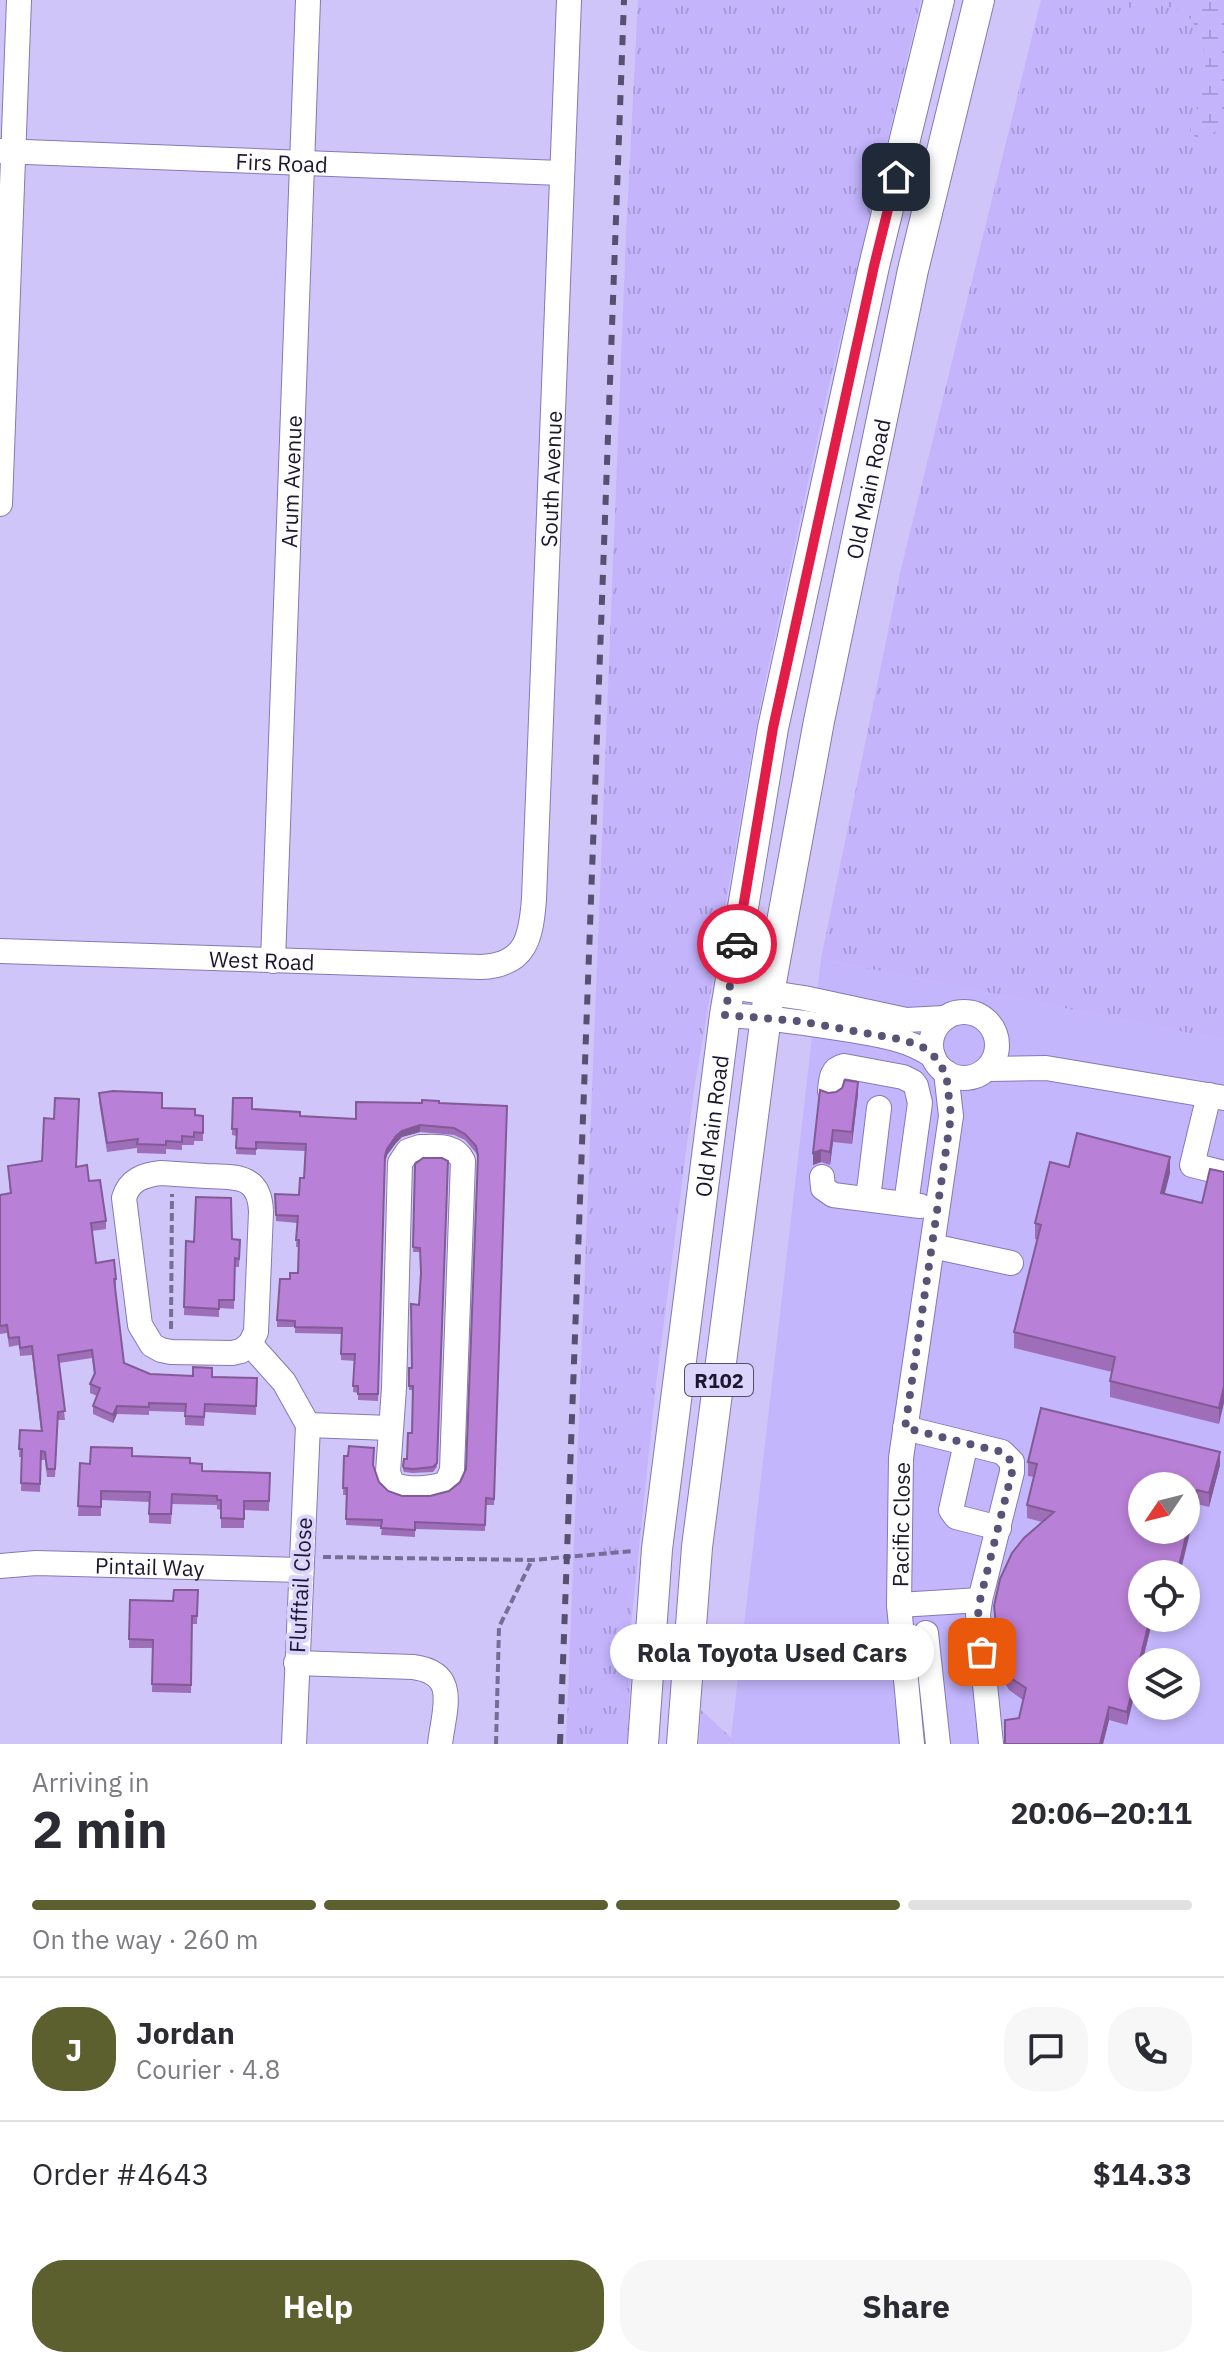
<!DOCTYPE html>
<meta charset="utf-8">
<style>
:root{--surface:#fff;--page:#f7f7f7;--text:#2b2b33;--muted:#7c7c81;--line:#e1e1e2;--accent:#5c602e}
body{margin:0;font-family:"IBM Plex Sans",sans-serif;background:var(--page);color:var(--text);height:100vh;display:flex;flex-direction:column;font-size:30px;white-space:nowrap}
*{box-sizing:border-box;margin:0}
p{font-size:26px;color:var(--muted)}
.icon{flex:none;width:44px;height:44px;fill:none;stroke:currentColor;stroke-width:2;stroke-linecap:round;stroke-linejoin:round}
.map{position:relative;height:1744px;overflow:hidden}
.side{display:flex;flex-direction:column;background:var(--surface);flex:1}
.side>*{flex:none}
.needle{width:52px;rotate:235deg}
.tools{position:absolute;left:1128px;top:1472px;display:grid;gap:16px}
.tools a{display:grid;place-items:center;width:72px;height:72px;border-radius:50%;background:var(--surface);box-shadow:0 4px 12px #0003;font-size:40px}
.pin{position:absolute;display:grid;place-items:center;width:68px;height:68px;color:#fff;margin:-34px;border-radius:16px;box-shadow:0 4px 12px #0006}
.courier{position:absolute;display:grid;place-items:center;width:80px;height:80px;margin:-40px;border:6px solid #e11d48;border-radius:50%;background:#fff;color:#222;box-shadow:0 2px 10px #0007}
.bubble{position:absolute;height:56px;border-radius:28px;background:var(--surface);box-shadow:0 4px 12px #0003;font-size:26px;font-weight:700;line-height:56px;text-align:center}
.head em{font-style:normal;font-weight:700}
.head div{display:flex;flex-direction:column-reverse}
.head{display:flex;align-items:center;justify-content:space-between;height:136px;padding:0 32px}
h1{font-size:52px;font-weight:700;line-height:60px}
.bar{display:grid;grid-template-columns:repeat(4,1fr);gap:12px 8px;align-content:center;height:96px;padding:0 32px}
.bar i{height:10px;border-radius:6px;background:var(--line)}
.bar .on{background:var(--accent)}
.bar p{grid-column:span 4}
.line{display:flex;align-items:center;gap:20px;padding:0 32px;border-top:2px solid var(--line)}
.line div{flex:1}
.round{display:grid;place-items:center;flex:none;width:84px;height:84px;border-radius:32px;background:var(--page)}
.button{display:flex;gap:16px;margin-top:auto;padding:16px 32px}
.button a{flex:1;height:92px;border-radius:32px;background:var(--accent);color:#fff;font-size:32px;font-weight:700;line-height:92px;text-align:center}
.button a+a{background:var(--page);color:var(--text)}
.map>svg:first-child{display:block}
.built{fill:#c4b6fd;fill-rule:evenodd}
.grass{fill:url(#grass-tufts)}
.wetland{fill:url(#wetland-marsh)}
.lines{fill:none;stroke-linecap:round;stroke-linejoin:round}
.minor-casing{stroke:#8679b5;stroke-width:26}
.major-casing{stroke:#8679b5;stroke-width:32}
.path{stroke:#766e94;stroke-width:4;stroke-dasharray:8 4;stroke-linecap:butt}
.minor{stroke:#fff;stroke-width:24}
.major{stroke:#fff;stroke-width:30}
.rail{stroke:#575071;stroke-width:6;stroke-dasharray:10 10;stroke-linecap:butt}
.wall{fill:#9f6eb9}
.shaded-wall{fill:#825a96}
.building{fill:#b980d7;stroke:#825a96;stroke-width:2;fill-rule:evenodd}
.done{stroke:#5b5375;stroke-width:8;stroke-dasharray:0 14.4}
.route{stroke:#e11d48;stroke-width:10}
.labels{text-anchor:middle;dominant-baseline:central;stroke-width:8;stroke-linejoin:round;paint-order:stroke}
.shield{fill:#dbd4fc;stroke:#554f6c;stroke-width:2}
.shield-label{font-size:20px;font-weight:bold;fill:#1c162e}
.street-label{font-size:22px;fill:#1c162e;stroke:#dbd4fc}
</style>
<div class="map">
<svg width="1224" height="1744" viewBox="0 0 1224 1744">
<defs>
<pattern id="grass-tufts" width="24" height="20" patternUnits="userSpaceOnUse" patternTransform="scale(2)"><rect width="24" height="20" fill="#c3b4fc"/><path d="M3 7l-1-3M5 7V3M7 7l1-3M15 17l-1-3M17 17v-4M19 17l1-3" fill="none" stroke="#a79ad8"/></pattern>
<pattern id="wetland-marsh" width="20" height="14" patternUnits="userSpaceOnUse" patternTransform="scale(2)"><rect width="20" height="14" fill="#c3b4fc"/><path d="M1 5h8M5 5V1M11 12h8M15 12V8" fill="none" stroke="#a79ad8"/></pattern>
</defs>
<rect width="100%" height="100%" fill="#cfc5f9"/>
<path class="built" d="M821,959L1224,1040V1744H738L731,1738ZM1142,1486H1186V1530H1142ZM1142,1574H1186V1618H1142ZM1142,1662H1186V1706H1142Z"/>
<path class="grass" d="M638,0H921L827,394L758,716L694,1090L656,1384L631,1626L628,1744H566L626,235Z
M1041,0H1224V1040L821,959L900,573Z
M701,1710L738,1744H699Z"/>
<path class="wetland" d="M1113,0H1224V126L1207,137L1198,140L1190,131C1191,119 1196,112 1199,101C1207,76 1209,52 1196,28C1188,12 1179,8 1161,6C1141,5 1131,14 1113,0Z"/>
<g class="lines">
<g class="minor-casing">
<g id="minor">
<path id="s1" d="M0,151L562,173"/>
<path d="M0,504L19,0"/>
<path id="s2" d="M0,951L481,967C526,965 531,938 534,899L569,0"/>
<path id="s3" d="M273,961L308,0"/>
<path d="M730,987L804,998L906,1020L945,1018"/>
<circle cx="964" cy="1045" r="33"/>
<path d="M725,1015C768,1017 808,1023 850,1030C880,1035 908,1039 933,1056"/>
<path d="M988,1069L1046,1068L1224,1098"/>
<path d="M830,1091C831,1079 831,1069 844,1066L903,1077L913,1082L916,1086L920,1103L906,1204"/>
<path d="M1209,1095L1192,1165L1224,1173"/>
<path d="M420,1147C436,1147 455,1144 463,1161L452,1470L447,1482C438,1489 404,1491 394,1484C390,1481 390,1477 388,1472L394,1388L400,1163L408,1151Z"/>
<path d="M161,1173C176,1174 191,1175 206,1176C235,1177 260,1174 261,1212L256,1332L250,1344L241,1351L232,1353L171,1352L161,1350L152,1345L140,1325L124,1198C129,1180 143,1175 161,1173Z"/>
<path d="M822,1177L823,1188L833,1195L920,1206"/>
<path d="M868,1199L879,1108"/>
<path d="M932,1246L1011,1263"/>
<path d="M250,1344L284,1382L308,1425L294,1744"/>
<path d="M308,1425L390,1428"/>
<path d="M905,1428L1002,1452L1012,1462V1472L980,1600"/>
<path d="M966,1443L951,1510L956,1517L999,1528"/>
<path id="s4" d="M0,1566L36,1563L301,1570"/>
<path d="M899,1605L980,1600L978,1615L991,1744"/>
<path d="M926,1633L938,1744"/>
<path d="M296,1663L413,1667C460,1673 444,1709 440,1744"/>
<path id="s5" d="M912,1744L899,1605L901,1458L951,1116L946,1072"/>
</g>
</g>
<g class="major-casing">
<g id="major">
<path id="s6" d="M643,1744L657,1549L725,1015L773,728L874,266L939,0"/>
<path id="s7" d="M682,1744L697,1547L769,993L819,721L913,270L979,0"/>
</g>
</g>
<path class="path" d="M171,1329L172,1194
M323,1557L532,1560L634,1551
M496,1744L499,1627L532,1560"/>
<use href="#minor" class="minor"/>
<use href="#major" class="major"/>
<path class="rail" d="M560,1744L624,0"/>
</g>
<path class="wall" d="M99,1093L195,1115L203,1116V1141H194V1145H182V1150L166,1149V1154L137,1153V1148L107,1152L99,1101Z
M828,1093L858,1094L852,1144L833,1142L830,1165L821,1162L813,1165Z
M233,1098L252,1109L300,1116L356,1119L439,1103L507,1106L494,1505H486L485,1531L415,1529V1537L381,1535L382,1527L346,1525L347,1495H343L344,1456L373,1466L379,1482L388,1491L402,1496H430L449,1491L460,1482L466,1469L478,1161L476,1153L465,1140L454,1135L420,1132L402,1137L396,1143L387,1155L385,1163L378,1401L358,1400V1393L353,1392L355,1361L341,1360V1334L295,1333V1327H277V1320L290,1279L298,1273L299,1247H296L297,1223L276,1221L275,1194L299,1195L304,1178L305,1151L256,1149V1155L236,1154L237,1136L232,1135Z
M415,1164L437,1467L433,1472L413,1473L404,1472L403,1470L404,1459H407L412,1433L413,1390H409V1368H412L419,1305L421,1275L420,1252H413Z
M8,1166L76,1167L89,1181L106,1221V1229L92,1231L96,1263L116,1279V1287H115L124,1363L150,1374L257,1378L256,1415L205,1412L204,1426L185,1425V1412L149,1411V1415L117,1414L113,1423L93,1414V1406L97,1396L90,1393V1384L94,1375L92,1358L59,1363L65,1420H58L55,1477H47L45,1460H41L40,1492L21,1491L22,1457H19L20,1430L41,1431L32,1355L20,1356L19,1345L9,1347L7,1333L0,1334V1195L10,1193Z
M1069,1167L1170,1173L1164,1194L1202,1203L1224,1172L1219,1424L1110,1397V1381L1112,1372L1014,1348V1332L1037,1240L1035,1239V1223Z
M232,1239L240,1240L239,1267H235L234,1309L219,1308V1317L184,1315L186,1241Z
M132,1456L190,1463L202,1471L270,1473L269,1511L244,1510V1528H221V1510L217,1509V1505L172,1504L171,1524L149,1523V1502L101,1500V1516H78L80,1463L90,1464Z
M1028,1462L1220,1465L1209,1507L1197,1504L1142,1574V1618H1153L1127,1725L1109,1720L1103,1744H1004L1005,1720L1019,1718L1023,1700L1009,1690L1000,1675L994,1620V1606L1042,1522L1027,1518V1505L1034,1477L1028,1476Z
M198,1590L197,1624H192L191,1693L152,1692L153,1648H129L130,1600L173,1601Z"/>
<path class="shaded-wall" d="M858,1082V1094L852,1144V1132Z
M420,1125V1132L402,1137L396,1143L387,1155L385,1163L378,1401L385,1156L387,1149L396,1136L402,1131Z
M833,1130V1142L830,1165V1152Z
M821,1150V1162L813,1165V1153Z
M1170,1157V1173L1161,1209V1193Z
M1224,1386V1403L1219,1424V1408Z
M117,1406V1414L113,1423V1415Z
M1220,1452V1465L1209,1507V1493Z
M1197,1490V1504L1180,1574H1177Z
M1150,1618H1153L1127,1725V1712Z
M1109,1707V1720L1103,1744H1100Z"/>
<path class="building" d="M845,1080L858,1082L852,1132L833,1130L830,1152L821,1150L813,1153L820,1090L828,1093L836,1092L842,1088Z
M113,1091L162,1093V1108L195,1109V1115L203,1116V1133L194,1132V1137L182,1136V1142L166,1141V1145L137,1144L138,1139L107,1143L99,1093Z
M55,1098L79,1099L76,1167L87,1165L89,1181L100,1180L106,1221L91,1223L96,1263L114,1260L116,1279H114L124,1363L150,1374L193,1376V1367L212,1368V1377L257,1378L256,1406L205,1404L204,1417L185,1416L186,1404L149,1403V1407L117,1406L113,1415L93,1406L100,1388L90,1384L95,1373L92,1350L58,1355L65,1411L58,1412L55,1469H47L45,1452L41,1451L40,1484L21,1483L22,1449H19L20,1430L42,1431L32,1346L20,1348L19,1337L9,1338L7,1325L0,1326V1195L11,1193L8,1166L42,1161L44,1118L54,1119Z
M233,1098H252V1109L300,1112V1116L356,1119V1102L422,1103V1100L439,1101V1103L507,1106L494,1499L486,1498L485,1525L415,1522V1530L381,1528L382,1520L346,1519L347,1488H343L344,1456H348L349,1446L374,1448L373,1465L379,1482L388,1491L402,1496H430L449,1491L460,1482L466,1469L478,1155L476,1146L465,1134L454,1128L420,1125L402,1131L396,1136L387,1149L385,1156L378,1394H358V1386H353L355,1354H341L342,1328L295,1327V1321L277,1320L280,1279H290V1273H298L299,1240H296L298,1216L276,1215L275,1194L299,1195L300,1178H304L306,1144L256,1142V1149L236,1148L237,1129H232Z
M1077,1133L1170,1157L1161,1193L1202,1203L1210,1169L1224,1172V1386L1219,1408L1110,1381L1115,1357L1014,1332L1041,1225L1035,1223L1050,1162L1069,1167Z
M423,1158H442L448,1161L437,1463L433,1467L413,1469L404,1468L403,1466L404,1459H407L408,1433H412L413,1386H409V1368H412L411,1304L419,1305L421,1273L420,1248L413,1247L415,1164Z
M196,1197L231,1198L232,1239L240,1240L239,1259L235,1258L234,1300H219V1309L184,1307L186,1241L194,1242Z
M1041,1408L1220,1452L1209,1493L1197,1490L1177,1574H1142V1618H1150L1127,1712L1109,1707L1100,1744H1005V1720L1019,1718L1026,1688L1009,1677L1000,1662L994,1606L1000,1579L1012,1553L1024,1538L1054,1512L1027,1505L1037,1464L1028,1462ZM1142,1486H1186V1530H1142Z
M91,1447L132,1448V1456L190,1458V1463L202,1464V1471L270,1473L269,1501H244V1519L221,1518V1500H217V1496L172,1494L171,1514H149L150,1492L101,1491V1507L78,1506L80,1463L90,1464Z
M174,1590H198L197,1616H192L191,1685L152,1684L153,1640L129,1639L130,1600L173,1601Z"/>
<g class="lines">
<path class="done" d="M737,944L725,1015L798,1021L899,1039C910,1042 925,1046 933,1055C938,1061 940,1067 946,1072L951,1116L905,1428L1002,1452L1012,1462V1472L980,1600L978,1615L982,1652"/>
<path class="route" d="M737,944L773,728L874,266L896,177"/>
</g>
<g class="labels">
<rect class="shield" x="685" y="1364" width="68" height="32" rx="6"/>
<g class="shield-label">
<text x="719" y="1380">R102</text>
</g>
<g class="street-label">
<text stroke="none"><textPath href="#s1" startOffset="282">Firs Road</textPath></text>
<text stroke="none"><textPath href="#s2" startOffset="1000">South Avenue</textPath></text>
<text stroke="none"><textPath href="#s3" startOffset="480">Arum Avenue</textPath></text>
<text stroke="none"><textPath href="#s7" startOffset="1270">Old Main Road</textPath></text>
<text stroke="none"><textPath href="#s2" startOffset="262">West Road</textPath></text>
<text stroke="none"><textPath href="#s6" startOffset="622">Old Main Road</textPath></text>
<text stroke="none"><textPath href="#s5" startOffset="220">Pacific Close</textPath></text>
<text stroke="none"><textPath href="#s4" startOffset="150">Pintail Way</textPath></text>
<text transform="translate(300 1585) rotate(-87)">Flufftail Close</text>
</g>
</g>
</svg>
<div class="tools">
<a><svg class="needle" viewBox="-14 -14 28 28"><path d="M0-13l5 13h-10z" fill="#e53935"/><path d="M0 13l5-13h-10z" fill="#7c7c81"/></svg></a>
<a><svg class="icon" aria-label="locate" viewBox="0 0 24 24"><circle cx="12" cy="12" r="6"/><path d="M12 2v4M12 18v4M2 12h4M18 12h4"/></svg></a>
<a><svg class="icon" aria-label="layers" viewBox="0 0 24 24"><path d="M12 4l9 5-9 5-9-5zM3 14l9 5 9-5"/></svg></a>
</div>
<div class="pin" style="left:982px;top:1652px;background:#ea580c"><svg class="icon" aria-label="bag" viewBox="0 0 24 24"><path d="M5 8h14l-1 12H6zM9 8a3 3 0 0 1 6 0"/></svg></div>
<div class="pin" style="left:896px;top:177px;background:#1f2937"><svg class="icon" aria-label="home" viewBox="0 0 24 24"><path d="M3 11l9-7 9 7M6 9v11h12V9"/></svg></div>
<div class="courier" style="left:737px;top:944px"><svg class="icon" aria-label="car" viewBox="0 0 24 24"><path d="M5 17H2v-5l4-1 3-4h7l3 4 3 1v5h-3M9 17h6M6 11h13"/><circle cx="7" cy="17" r="2"/><circle cx="17" cy="17" r="2"/></svg></div>
<div class="bubble" style="left:610px;top:1624px;width:324px">Rola Toyota Used Cars</div>
</div>
<section class="side">
<div class="head"><div><h1>2 min</h1><p>Arriving in</p></div><em>20:06–20:11</em></div>
<div class="bar"><i class="on"></i><i class="on"></i><i class="on"></i><i></i><p>On the way · 260 m</p></div>
<div class="line" style="height:144px"><b class="round" style="background:var(--accent);color:#fff">J</b><div><b>Jordan</b><p>Courier · 4.8</p></div><a class="round"><svg class="icon" aria-label="chat" viewBox="0 0 24 24"><path d="M4 5h16v11H9l-5 4z"/></svg></a><a class="round"><svg class="icon" aria-label="phone" viewBox="0 0 24 24"><path d="M5 4h4l2 5-3 2q2 4 5 5l2-3 5 2v4C11 20 4 13 5 4z"/></svg></a></div>
<div class="line" style="height:104px"><div>Order #4643</div><b>$14.33</b></div>
<div class="button"><a>Help</a><a>Share</a></div>
</section>
